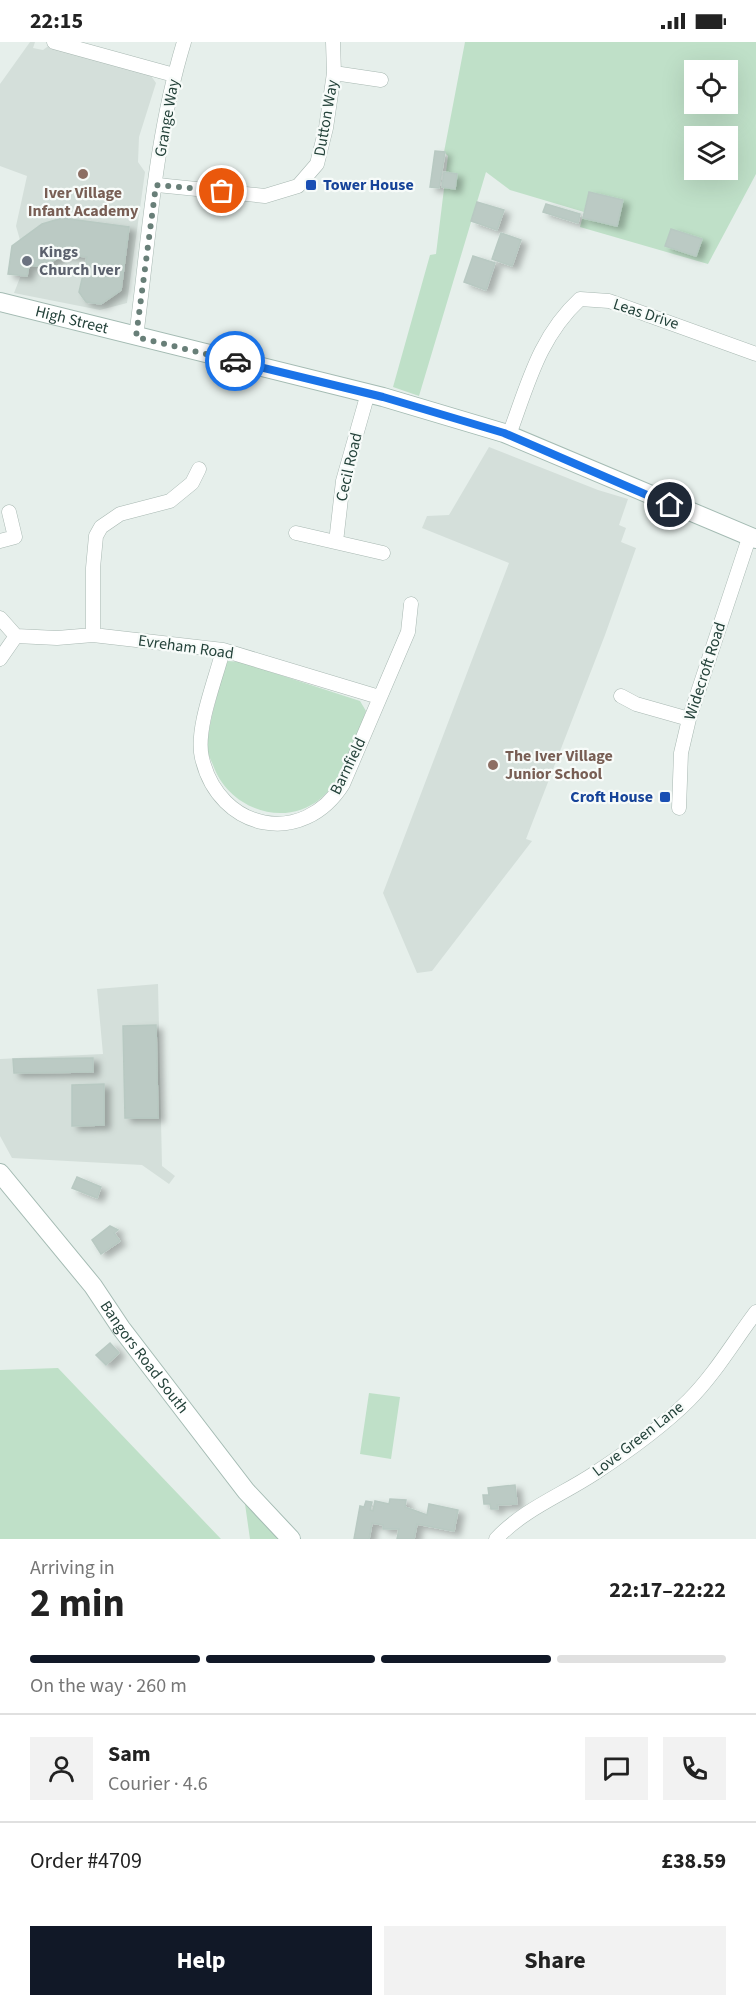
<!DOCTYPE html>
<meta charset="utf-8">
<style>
:root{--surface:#fff;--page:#f2f2f2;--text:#222;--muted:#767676;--line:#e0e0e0;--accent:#111827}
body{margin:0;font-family:"Source Sans 3",sans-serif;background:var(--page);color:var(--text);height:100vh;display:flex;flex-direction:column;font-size:22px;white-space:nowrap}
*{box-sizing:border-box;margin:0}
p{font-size:20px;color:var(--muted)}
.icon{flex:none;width:33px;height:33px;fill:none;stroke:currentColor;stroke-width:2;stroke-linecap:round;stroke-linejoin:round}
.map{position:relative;height:1497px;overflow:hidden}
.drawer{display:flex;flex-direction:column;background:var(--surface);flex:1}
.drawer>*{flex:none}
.controls{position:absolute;left:684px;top:18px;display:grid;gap:12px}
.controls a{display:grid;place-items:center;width:54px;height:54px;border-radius:0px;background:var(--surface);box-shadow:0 6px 24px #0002;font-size:30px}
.pin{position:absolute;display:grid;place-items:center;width:51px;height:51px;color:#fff;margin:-26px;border:3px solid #fff;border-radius:50%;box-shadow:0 2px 6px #0007}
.courier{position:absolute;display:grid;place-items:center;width:60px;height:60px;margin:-30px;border:4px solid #1a73e8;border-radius:50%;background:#fff;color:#222;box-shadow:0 2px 8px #0007}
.summary em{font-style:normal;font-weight:700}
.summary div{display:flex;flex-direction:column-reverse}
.summary{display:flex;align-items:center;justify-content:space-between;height:102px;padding:0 30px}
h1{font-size:39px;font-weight:700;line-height:45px}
.bar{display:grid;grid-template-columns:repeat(4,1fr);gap:9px 6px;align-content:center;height:72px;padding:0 30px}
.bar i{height:8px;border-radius:4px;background:var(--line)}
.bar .active{background:var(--accent)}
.bar p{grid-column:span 4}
.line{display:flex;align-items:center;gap:15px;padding:0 30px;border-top:2px solid var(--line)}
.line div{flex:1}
.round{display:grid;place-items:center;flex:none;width:63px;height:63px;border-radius:0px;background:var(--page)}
.cta{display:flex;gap:12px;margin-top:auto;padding:12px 30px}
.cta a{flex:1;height:69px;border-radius:0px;background:var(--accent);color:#fff;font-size:24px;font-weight:700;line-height:69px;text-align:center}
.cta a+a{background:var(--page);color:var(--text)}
.status{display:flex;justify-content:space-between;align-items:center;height:42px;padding:0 30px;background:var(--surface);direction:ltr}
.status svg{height:16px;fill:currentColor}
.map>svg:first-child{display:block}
.built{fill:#d4dfda}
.green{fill:#bfe0c8;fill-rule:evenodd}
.building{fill:#bbcac4;stroke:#b8c9c2;stroke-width:1.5;filter:url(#shadow)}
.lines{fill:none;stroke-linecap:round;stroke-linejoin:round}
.street-casing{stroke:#a8b8b2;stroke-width:15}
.secondary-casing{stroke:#a4bbb3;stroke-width:20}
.street{stroke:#fff;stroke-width:14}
.secondary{stroke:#fff;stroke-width:18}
.done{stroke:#687f78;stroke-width:6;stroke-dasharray:0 10.8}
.route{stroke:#1a73e8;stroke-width:8}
.education-dot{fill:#8d6e63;stroke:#f7fbf9;stroke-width:2}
.transit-dot{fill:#1a4fb4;stroke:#f7fbf9;stroke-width:2}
.worship-dot{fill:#6b7280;stroke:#f7fbf9;stroke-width:2}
.labels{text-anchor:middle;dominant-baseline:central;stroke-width:4.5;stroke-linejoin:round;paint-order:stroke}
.street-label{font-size:16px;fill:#24423a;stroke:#f7fbf9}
.transit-label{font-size:16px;font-weight:bold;fill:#164399;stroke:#f7fbf9;text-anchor:start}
.education-label{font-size:16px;font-weight:bold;fill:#785e54;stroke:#f7fbf9}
.worship-label{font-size:16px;font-weight:bold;fill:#5b616d;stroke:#f7fbf9;text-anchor:start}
</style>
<div class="status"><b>22:15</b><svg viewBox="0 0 49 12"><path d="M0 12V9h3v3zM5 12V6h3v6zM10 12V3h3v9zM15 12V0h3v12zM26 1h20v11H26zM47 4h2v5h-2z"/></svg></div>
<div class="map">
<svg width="756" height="1497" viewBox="0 0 756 1497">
<defs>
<filter id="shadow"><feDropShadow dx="6" dy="4" stdDeviation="3" flood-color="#0004"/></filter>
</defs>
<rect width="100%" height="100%" fill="#e6efeb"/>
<path class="built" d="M30,0H35L33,6L43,8L51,2L147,28L156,41L139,95L138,120L145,130L127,261L100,268L14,251L21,233L24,200L20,198L16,184L27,134L0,124V42Z
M489,405L598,448L628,457L619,483L626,486L621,500L636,506L605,593L526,797L532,799L432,929L417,931L383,851L509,521L422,486L427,474L449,473Z
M158,942L162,1124L175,1134L169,1142L142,1123L12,1116L0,1094V1017L103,1012L97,947Z"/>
<path class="green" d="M465,0H756V132L708,222L580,185L584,170L510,148L486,130L419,354L393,345L430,213L436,212L448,114L444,110ZM694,28H728V62H694ZM694,94H728V128H694Z
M228,619L240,620L360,659L366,669C355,699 346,736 320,757C283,787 228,766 213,723C211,718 207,711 207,706C208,682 219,649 224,625Z
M58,1326L221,1497H0V1328Z
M369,1351L400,1355L391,1417L360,1412Z
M244,1455L284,1497H250Z"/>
<path class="building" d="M435,109L445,110L439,146L430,145Z
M444,130L457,132L455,147L442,145Z
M589,150L623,158L617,184L583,176Z
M477,160L504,168L497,188L471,179Z
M546,162L580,172L578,181L543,170Z
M62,176L129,185L121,248L101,262L86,260L79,250L87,215L64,212L43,225L29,223L27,234L8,232L12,204L42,182Z
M671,187L702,197L696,214L665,204Z
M501,191L521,198L512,224L492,217Z
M473,214L495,221L486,248L464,240Z
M156,983L158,1076H125L123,984Z
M93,1016V1030L14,1031L13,1017Z
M104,1042V1083L72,1084V1043Z
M77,1135L101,1145L97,1156L72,1146Z
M110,1184L118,1188L114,1191L120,1199L101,1212L92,1198Z
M110,1301L119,1311L106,1323L96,1313Z
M515,1443L517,1462L497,1463L498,1467H491L490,1462H484L483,1453H489L488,1446Z
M390,1457L406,1458L405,1465L427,1473L429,1462L458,1468L454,1489L417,1482L414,1497H397L399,1487H383V1483L372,1481L369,1497H354L360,1464L364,1465L366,1459L372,1460L370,1468L373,1469L375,1459L389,1462Z"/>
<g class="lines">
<g class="street-casing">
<path id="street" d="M54,0L174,33
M334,31L381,38
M157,143L265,154L298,144L317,122L326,86L334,31L333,0
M136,295C149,196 155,95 184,0
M509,393C528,342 539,295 580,257L609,259L756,312
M296,491L383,511
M0,499L15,495L9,470
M336,500L343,439L368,351
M0,576L16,594
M93,593V526L96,494L101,485L120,472L170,459L192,441L199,427
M223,608C216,637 195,687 202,716C219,789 303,806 343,742L408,590L411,562
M0,617L16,594L57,596L93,593L223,608L379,655
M621,654L636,662L689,677
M679,766L681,711L689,677L749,496
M496,1497C524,1467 562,1453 595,1431C627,1410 662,1385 689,1358C715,1332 734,1299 756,1270"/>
</g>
<g class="secondary-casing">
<g id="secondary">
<path id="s1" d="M0,260L383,355L504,391L756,497"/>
<path id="s2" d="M0,1131L93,1244L121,1286L246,1449L291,1497"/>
</g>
</g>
<use href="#street" class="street"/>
<use href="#secondary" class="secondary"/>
</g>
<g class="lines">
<path class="done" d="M222,149L156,143L136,295L235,319"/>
<path class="route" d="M235,319L383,355L504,391L670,463"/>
</g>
<g class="education-dot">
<circle cx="83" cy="132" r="6"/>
<circle cx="493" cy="723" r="6"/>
</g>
<g class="transit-dot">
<rect x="305" y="137" width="12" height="12" rx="3"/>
<rect x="659" y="749" width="12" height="12" rx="3"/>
</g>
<circle class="worship-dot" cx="27" cy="219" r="6"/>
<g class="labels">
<g class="street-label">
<text transform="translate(167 76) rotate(-80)">Grange Way</text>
<text transform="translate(326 76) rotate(-80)">Dutton Way</text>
<text transform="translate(646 272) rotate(18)">Leas Drive</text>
<text stroke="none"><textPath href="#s1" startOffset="74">High Street</textPath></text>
<text transform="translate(349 425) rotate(-77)">Cecil Road</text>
<text transform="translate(186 605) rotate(8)">Evreham Road</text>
<text transform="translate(705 629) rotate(-72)">Widecroft Road</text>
<text transform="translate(348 724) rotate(-64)">Barnfield</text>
<text stroke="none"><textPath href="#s2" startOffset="234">Bangors Road South</textPath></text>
<text transform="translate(638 1397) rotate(-38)">Love Green Lane</text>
</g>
<g class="transit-label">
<text x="323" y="143">Tower House</text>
<text x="653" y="755" text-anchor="end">Croft House</text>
</g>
<g class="education-label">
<text x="83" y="151">Iver Village<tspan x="83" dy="18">Infant Academy</tspan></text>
<text x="505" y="714" text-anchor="start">The Iver Village<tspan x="505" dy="18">Junior School</tspan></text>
</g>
<g class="worship-label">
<text x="39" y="210">Kings<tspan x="39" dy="18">Church Iver</tspan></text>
</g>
</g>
</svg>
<div class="controls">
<a><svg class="icon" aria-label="locate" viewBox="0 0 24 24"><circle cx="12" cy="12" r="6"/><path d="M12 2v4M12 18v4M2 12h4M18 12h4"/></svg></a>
<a><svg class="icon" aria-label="layers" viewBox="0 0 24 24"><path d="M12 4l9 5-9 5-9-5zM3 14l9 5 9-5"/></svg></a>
</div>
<div class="pin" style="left:222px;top:149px;background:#ea580c"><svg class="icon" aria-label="bag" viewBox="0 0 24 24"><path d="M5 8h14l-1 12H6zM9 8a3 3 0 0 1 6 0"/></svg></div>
<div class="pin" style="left:670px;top:463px;background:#1f2937"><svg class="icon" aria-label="home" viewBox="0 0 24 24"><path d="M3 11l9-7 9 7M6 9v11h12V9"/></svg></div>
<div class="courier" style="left:235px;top:319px"><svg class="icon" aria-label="car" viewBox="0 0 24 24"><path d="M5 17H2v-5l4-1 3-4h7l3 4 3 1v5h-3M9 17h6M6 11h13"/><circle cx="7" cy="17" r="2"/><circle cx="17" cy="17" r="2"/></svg></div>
</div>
<section class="drawer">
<div class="summary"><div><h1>2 min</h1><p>Arriving in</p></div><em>22:17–22:22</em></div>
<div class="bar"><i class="active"></i><i class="active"></i><i class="active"></i><i></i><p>On the way · 260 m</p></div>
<div class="line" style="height:108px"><a class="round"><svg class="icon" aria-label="person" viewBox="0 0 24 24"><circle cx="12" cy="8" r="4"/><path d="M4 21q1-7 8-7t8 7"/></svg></a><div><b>Sam</b><p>Courier · 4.6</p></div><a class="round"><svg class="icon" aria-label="chat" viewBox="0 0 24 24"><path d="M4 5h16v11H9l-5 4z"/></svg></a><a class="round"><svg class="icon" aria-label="phone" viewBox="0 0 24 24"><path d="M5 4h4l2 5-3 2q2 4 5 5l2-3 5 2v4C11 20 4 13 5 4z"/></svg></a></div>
<div class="line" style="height:78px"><div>Order #4709</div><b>£38.59</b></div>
<div class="cta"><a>Help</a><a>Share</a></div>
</section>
